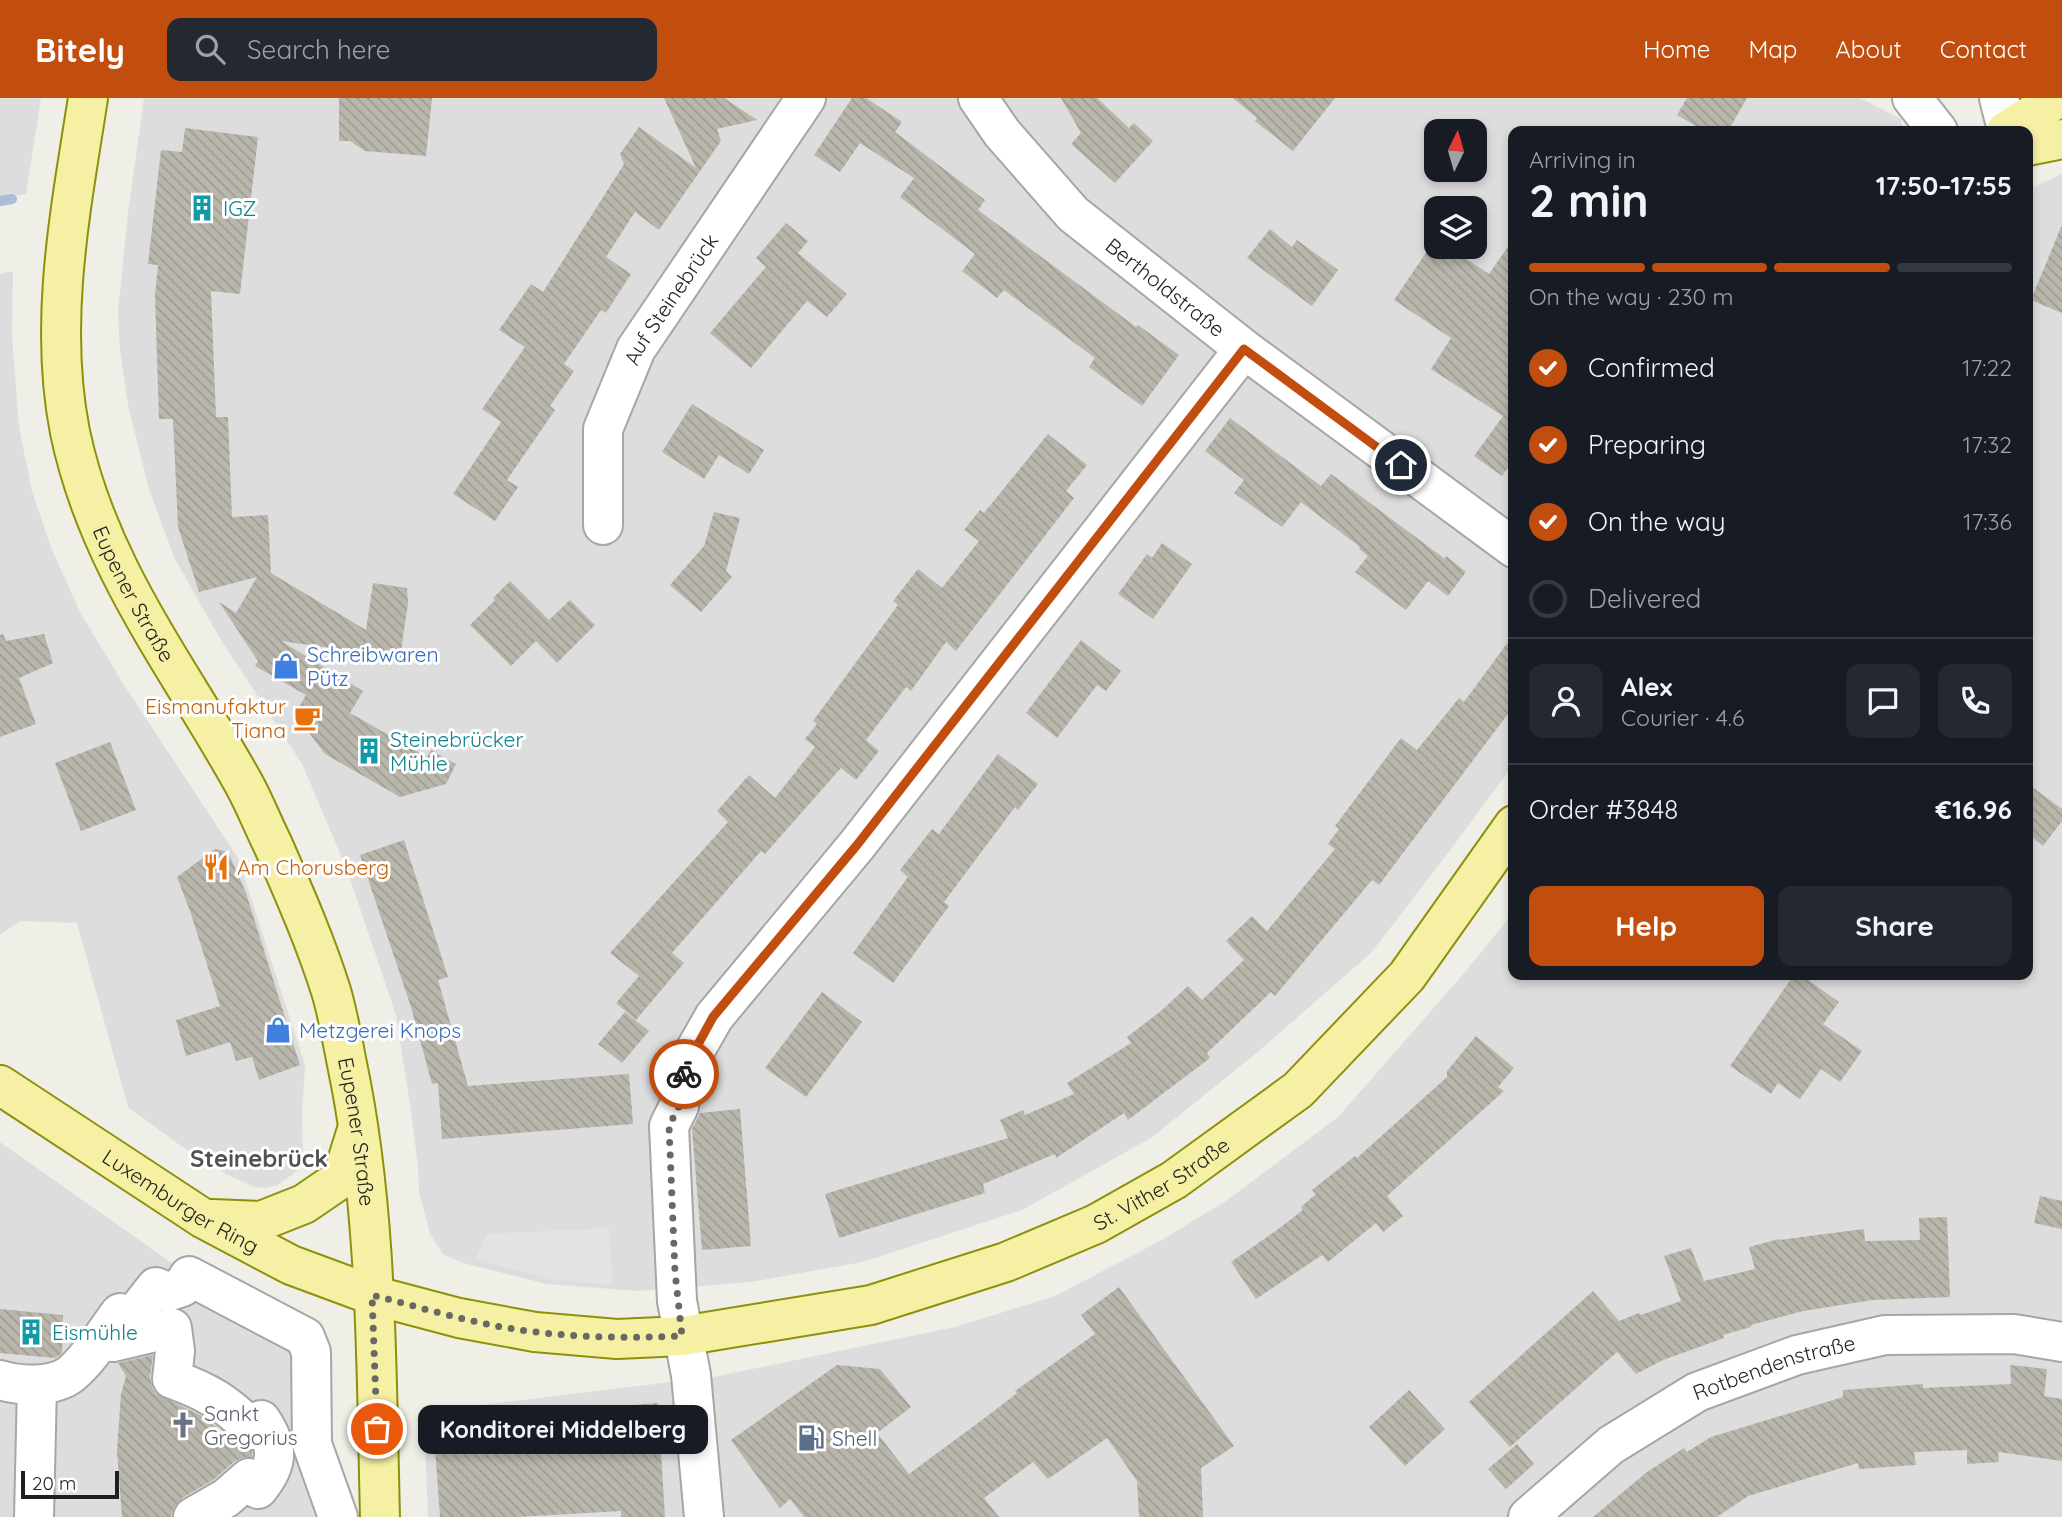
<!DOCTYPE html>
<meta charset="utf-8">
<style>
:root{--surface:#171b24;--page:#242831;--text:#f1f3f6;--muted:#9ea1a6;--line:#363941;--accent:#c14e0e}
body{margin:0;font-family:Quicksand,sans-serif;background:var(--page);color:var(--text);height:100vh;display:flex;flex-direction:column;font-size:26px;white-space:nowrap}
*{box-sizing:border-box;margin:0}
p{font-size:23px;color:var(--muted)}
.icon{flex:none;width:38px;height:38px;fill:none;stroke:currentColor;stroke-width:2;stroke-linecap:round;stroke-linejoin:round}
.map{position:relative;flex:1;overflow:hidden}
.drawer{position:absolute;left:1508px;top:28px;width:525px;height:854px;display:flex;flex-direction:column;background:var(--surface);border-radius:14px;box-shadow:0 4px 10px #0003}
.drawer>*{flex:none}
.needle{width:46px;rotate:5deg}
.tools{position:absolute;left:1424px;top:21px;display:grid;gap:14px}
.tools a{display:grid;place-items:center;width:63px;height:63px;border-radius:14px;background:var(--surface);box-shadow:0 4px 10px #0003;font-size:35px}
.scale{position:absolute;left:21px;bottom:18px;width:98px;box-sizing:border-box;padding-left:7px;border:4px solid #1f1f1f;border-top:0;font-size:19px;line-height:24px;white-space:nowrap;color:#1f1f1f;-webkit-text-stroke:5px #fff;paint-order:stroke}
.pin{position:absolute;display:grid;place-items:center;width:60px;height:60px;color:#fff;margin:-30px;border:4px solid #fff;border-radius:50%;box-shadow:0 2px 7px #0007}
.courier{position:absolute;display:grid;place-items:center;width:70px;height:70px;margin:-35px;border:5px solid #c14e0e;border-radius:50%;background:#fff;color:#222;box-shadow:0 2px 9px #0007}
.bubble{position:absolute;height:49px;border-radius:14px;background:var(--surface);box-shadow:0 4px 10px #0003;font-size:23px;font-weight:800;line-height:49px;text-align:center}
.overview em{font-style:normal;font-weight:800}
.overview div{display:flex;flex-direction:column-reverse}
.overview{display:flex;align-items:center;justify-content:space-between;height:119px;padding:0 21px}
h1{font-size:46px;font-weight:800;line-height:52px}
.bar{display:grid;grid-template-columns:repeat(4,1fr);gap:10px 7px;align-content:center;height:84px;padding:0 21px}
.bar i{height:9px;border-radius:5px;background:var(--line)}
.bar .selected{background:var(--accent)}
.bar p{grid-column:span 4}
.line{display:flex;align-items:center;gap:18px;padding:0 21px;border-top:2px solid var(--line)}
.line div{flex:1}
.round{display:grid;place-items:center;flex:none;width:74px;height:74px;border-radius:14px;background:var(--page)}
ol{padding:0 21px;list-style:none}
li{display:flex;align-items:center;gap:21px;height:77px}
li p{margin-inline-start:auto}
li .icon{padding:7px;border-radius:50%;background:var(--accent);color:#fff;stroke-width:4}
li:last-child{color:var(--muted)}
li i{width:38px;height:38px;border:4px solid var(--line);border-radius:50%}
.cta{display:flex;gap:14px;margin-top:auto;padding:14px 21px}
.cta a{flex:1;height:80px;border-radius:14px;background:var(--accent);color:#fff;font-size:28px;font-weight:800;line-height:80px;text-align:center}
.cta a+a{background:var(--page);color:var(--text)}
header{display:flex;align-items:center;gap:42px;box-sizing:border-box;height:98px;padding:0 35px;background:var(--accent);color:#fff}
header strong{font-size:33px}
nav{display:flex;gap:38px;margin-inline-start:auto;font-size:24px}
.search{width:490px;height:63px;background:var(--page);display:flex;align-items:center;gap:18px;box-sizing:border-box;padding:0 24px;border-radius:14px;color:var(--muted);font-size:26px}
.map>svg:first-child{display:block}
.residential{fill:#ddd;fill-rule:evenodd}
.parking{fill:#e3e3e3}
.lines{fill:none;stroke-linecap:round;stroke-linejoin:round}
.stream{stroke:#aabeda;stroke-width:10}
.building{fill:url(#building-back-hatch)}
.minor-casing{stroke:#a6a6a6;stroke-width:42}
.major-casing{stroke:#8d910a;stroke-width:42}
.minor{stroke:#fff;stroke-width:38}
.major{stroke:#f6f0a5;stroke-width:38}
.done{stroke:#686865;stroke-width:7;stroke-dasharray:0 12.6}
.route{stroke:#c14e0e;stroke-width:9}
.labels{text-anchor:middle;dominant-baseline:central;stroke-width:6;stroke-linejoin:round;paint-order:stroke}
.culture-label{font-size:21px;fill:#0d838f;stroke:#fff;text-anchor:start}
.street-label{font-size:21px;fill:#1f1f1f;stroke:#fff}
.shop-label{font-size:21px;fill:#366cbe;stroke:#fff;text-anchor:start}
.food-label{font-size:21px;fill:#c56008;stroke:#fff;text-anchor:end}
.worship-label{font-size:21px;fill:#5b616d;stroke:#fff;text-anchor:start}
.service-label{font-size:21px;fill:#4e5e75;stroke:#fff;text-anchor:start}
.quarter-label{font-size:24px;font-weight:bold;fill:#525252;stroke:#fff}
</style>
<header>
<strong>Bitely</strong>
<div class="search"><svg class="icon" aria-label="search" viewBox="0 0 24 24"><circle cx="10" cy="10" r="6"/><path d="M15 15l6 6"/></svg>Search here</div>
<nav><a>Home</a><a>Map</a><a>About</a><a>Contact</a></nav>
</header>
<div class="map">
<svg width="2062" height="1419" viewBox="0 0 2062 1419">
<defs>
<pattern id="building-back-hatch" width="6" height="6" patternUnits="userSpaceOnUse" patternTransform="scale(1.75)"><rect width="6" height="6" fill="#b9b6ac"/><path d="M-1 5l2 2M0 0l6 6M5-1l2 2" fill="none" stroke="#9f9c94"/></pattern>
</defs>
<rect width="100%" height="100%" fill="#efefe7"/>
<path class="residential" d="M0,0H41L26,96L0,101Z
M144,0H1860L1901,21L1903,33H1514V666L1448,755L1371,855L1259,953L1151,1040L1022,1112L863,1164L751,1184L638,1193L547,1186L463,1165L443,1156L430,1136L419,1094L418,1069L411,1013L396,917L346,769L302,666L219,539L174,459L149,391L128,307L120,252L118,214L128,115ZM1437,33H1475V72H1437ZM1437,110H1475V149H1437Z
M2062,76V1419H428L424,1314L713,1279L955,1229L1055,1198L1160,1143L1226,1103L1338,1019L1460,880L1514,814V877H2028V92Z
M13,173L12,238L19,329L32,393L52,452L81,516L124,587L238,760L305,967L302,1014L303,1062L297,1073L278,1087L266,1090L255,1089L226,1076L177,1045L128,1009L77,825L20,823L0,837V176Z
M0,1044L169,1163L305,1239L329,1419H0Z"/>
<path class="parking" d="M609,1130L613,1187L547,1181L476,1161L487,1136Z"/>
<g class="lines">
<path class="stream" d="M0,103L12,101"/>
</g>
<path class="building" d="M339,0H432L426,58L365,53L350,43H339Z
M664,0H724L757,22L717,31L721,43L659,132L635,114L606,159L631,176L606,215L601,212L564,266L574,273L550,308L555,312L507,382L518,389L495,423L453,396L501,324L482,311L525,249L499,232L531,186L543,194L624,66L620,56L639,29L696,70Z
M852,0H866L902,24L895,34L985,102L978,112L1136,229L1138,227L1179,257L1142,308L1089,269L1095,260L1004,192L997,200L962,173L975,156L900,99L914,80L860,45L840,74L814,57Z
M1061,0H1097L1129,30L1134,25L1153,43L1115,85L1071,46L1081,35Z
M1233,0H1335L1293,53L1255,23L1257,20Z
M1687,0H1747L1728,33H1705L1677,17Z
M185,30L258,39L240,196L211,193L216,319H228L232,419L268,417L271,475L366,532L373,485L407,490L408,505L401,553L416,562L281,543L363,593L350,615L427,659L431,652L456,666L446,686L400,699L325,656L295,616L306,597L255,568L258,563L219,504L236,515L257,479L199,494L178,429L173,321H159L155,198L158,167L148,166L161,52L182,54Z
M786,125L808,143L798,155L847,196L827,219L807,203L751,270L710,235L766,169L756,160Z
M2061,129H2062V215L2031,202Z
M1270,131L1292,149L1297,142L1338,172L1312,208L1247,160Z
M1436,140L1437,149H1448L1489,176L1514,140V361L1502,378L1474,358L1503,318L1431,271L1451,240L1394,202Z
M692,306L764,352L749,376L719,357L704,381L662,354Z
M1230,320L1321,388L1331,376L1445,461L1446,458L1466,474L1448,498L1428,483L1406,512L1355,474L1368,458L1359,451L1360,449L1301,404L1282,429L1234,395L1244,382L1205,353Z
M1048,336L1087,367L1066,393L1074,400L956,553L946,544L911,593L906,589L866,642L879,653L856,682L841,670L765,756L761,753L672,855L684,865L636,922L616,905L639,878L610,855L728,724L717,713L749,677L775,700L815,649L805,641L817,626L813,623L898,507L893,503L918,471L942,490L979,443L964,432L980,412L984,415Z
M714,414L740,420L726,473L732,479L701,514L670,487L704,448Z
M1162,445L1192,466L1153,521L1118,496L1147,456L1152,460Z
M510,483L549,522L570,502L595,527L557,565L536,543L511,568L470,527L495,502L493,500Z
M3,536L6,543L44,536L53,565L19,580L36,626L0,639V537Z
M1514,536V608L1379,787L1372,782L1275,898L1271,894L1207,955L1210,960L1128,1022L1124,1015L1056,1060L1055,1056L983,1086L985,1095L839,1140L825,1096L1008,1040L1000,1022L1023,1012L1025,1017L1074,996L1067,985L1131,945L1127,939L1161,913L1188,888L1202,902L1244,862L1226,843L1252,818L1267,833L1335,751L1328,746L1339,731L1335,728L1401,640L1417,652L1459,600L1464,604Z
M1081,542L1121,573L1106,593L1097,587L1057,640L1026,615Z
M110,644L136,712L81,733L55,665Z
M998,656L1038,686L1018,712L1015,709L944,804L949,808L893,885L853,855L908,779L900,772L932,731L939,736Z
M2028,686L2062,711V723L2043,748L2028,736Z
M404,742L448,879L438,882L468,988L629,976L633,1026L442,1041L438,985L432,986L411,909L360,757Z
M215,751L228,754L246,795L300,967L259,982L252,959L236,963L230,944L186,958L176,922L220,908L191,816L177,779Z
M1794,877H1801L1839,904L1823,926L1862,953L1840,984L1821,971L1800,1001L1778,985L1771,996L1730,968Z
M822,894L862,924L806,999L765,970Z
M625,914L649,933L622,965L598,946Z
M1476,938L1514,970L1498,989L1504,993L1387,1098L1403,1118L1383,1134L1376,1125L1328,1164L1322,1157L1256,1201L1231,1164L1277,1132L1303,1112L1301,1109L1316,1096L1312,1092L1355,1058L1357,1060L1447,979V973Z
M740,1011L751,1148L702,1152L692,1031L700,1015Z
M2040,1098L2062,1103V1131L2034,1125Z
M1947,1119L1950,1199L1873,1202L1803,1213L1751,1227V1229L1723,1237L1724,1240L1663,1262L1636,1276L1617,1254L1510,1349L1469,1304L1593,1193L1619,1223L1639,1215L1641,1217L1681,1203L1664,1158L1691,1150L1704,1183L1755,1171L1749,1149L1779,1141V1142L1864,1131L1865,1143L1920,1142L1919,1120Z
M1119,1189L1234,1348L1201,1370L1203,1419H1139L1137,1383L1107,1340L1048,1381L1033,1364L984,1400L999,1419H804L790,1401L780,1410L731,1342L837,1267L880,1271L911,1309L877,1335L909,1376L994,1313L1017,1295L1015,1293L1095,1236L1081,1217Z
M0,1211L63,1217L62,1255L55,1260L0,1255Z
M153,1257L150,1279L152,1289L156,1296L204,1319L238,1348L252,1353V1359H244L235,1363L213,1382L182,1400L174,1409L171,1419H122L117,1353L121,1296L126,1278L118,1265Z
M2010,1267L2047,1271L2044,1298L2062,1301V1363L1998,1354L1999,1364L1967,1366V1352L1914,1354L1916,1367L1859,1371L1858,1365L1748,1398L1717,1419H1593L1647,1374L1684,1350L1687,1354L1711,1339L1843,1299V1292L1923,1286V1290L2011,1286Z
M1409,1292L1445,1331L1405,1368L1369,1329Z
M658,1305L665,1419H621V1413L518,1419H440L433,1322Z
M1517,1346L1534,1366L1506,1391L1488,1371Z"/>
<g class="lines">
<g class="minor-casing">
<g id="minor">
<path id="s1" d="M978,0L1002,35L1073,116L1244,251L1514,450"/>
<path d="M1912,0L1938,33"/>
<path d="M1999,0L2007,32"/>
<path id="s2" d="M603,427V331L636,251L806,0"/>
<path d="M0,1282C20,1288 53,1290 71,1276C90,1260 105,1235 120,1215"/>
<path d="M34,1419L37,1287"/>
<path d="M193,1419L226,1400L249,1380L258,1391C279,1366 279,1348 261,1322L253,1332C225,1304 208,1294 172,1281L175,1253L172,1230L113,1244L156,1189L167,1194L182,1189L189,1178L305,1239L311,1254L312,1346L338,1419"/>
<path d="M704,1419L691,1277L677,1203L669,1028L679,1008L685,970L714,919L857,747L1244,251"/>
<path id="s3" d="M1528,1419L1611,1347L1697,1294L1797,1257L1885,1237L2014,1236L2062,1244"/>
</g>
</g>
<g class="major-casing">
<g id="major">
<path id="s4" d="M88,0C71,110 48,223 70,334C98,469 179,569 244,686C255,706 263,727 273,747C294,795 315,842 331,893C338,916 342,941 347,966C378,1114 376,1268 380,1419"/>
<path d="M2006,33L2058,0"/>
<path d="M2028,48L2062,41"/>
<path id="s5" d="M0,987L204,1121L291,1167L372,1197L459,1220L535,1234L617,1241L682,1238L871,1207L1006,1164L1096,1126L1174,1082L1298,992L1407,878L1514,727"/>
<path d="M212,1121L261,1123L304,1106L342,1080L356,1035"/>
</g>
</g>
<use href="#minor" class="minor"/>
<use href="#major" class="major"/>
</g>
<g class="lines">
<path class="done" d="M377,1331L372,1197C426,1211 481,1228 536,1234C585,1240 633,1240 682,1238L675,1174L669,1028L679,1008L684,976"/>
<path class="route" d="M684,976L685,970L713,919L857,747L1244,251L1401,367"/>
</g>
<defs>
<g id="building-bare" transform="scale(2.1)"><path d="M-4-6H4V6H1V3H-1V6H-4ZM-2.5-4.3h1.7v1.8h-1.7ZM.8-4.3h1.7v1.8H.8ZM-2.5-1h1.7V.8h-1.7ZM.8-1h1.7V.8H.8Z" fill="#0f9aa8" stroke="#fff" stroke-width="2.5" paint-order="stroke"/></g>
<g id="shop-bare" transform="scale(2.1)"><path d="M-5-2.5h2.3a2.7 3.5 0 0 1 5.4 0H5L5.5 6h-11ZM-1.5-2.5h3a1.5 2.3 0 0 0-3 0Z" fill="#3f7fe0" stroke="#fff" stroke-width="2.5" paint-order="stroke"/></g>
<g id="cafe-bare" transform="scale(2.1)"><path d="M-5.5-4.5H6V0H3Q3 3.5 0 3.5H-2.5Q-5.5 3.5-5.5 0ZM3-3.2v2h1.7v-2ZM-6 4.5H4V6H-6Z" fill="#e8710a" stroke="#fff" stroke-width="2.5" paint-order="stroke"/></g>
<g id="restaurant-bare" transform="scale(2.1)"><path d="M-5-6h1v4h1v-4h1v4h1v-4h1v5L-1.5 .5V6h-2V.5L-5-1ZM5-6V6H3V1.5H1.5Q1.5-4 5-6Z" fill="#e8710a" stroke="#fff" stroke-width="2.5" paint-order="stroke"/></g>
<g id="church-bare" transform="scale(2.1)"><path d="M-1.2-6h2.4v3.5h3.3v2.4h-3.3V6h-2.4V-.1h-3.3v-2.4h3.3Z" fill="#6b7280" stroke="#fff" stroke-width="2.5" paint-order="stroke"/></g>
<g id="fuel-bare" transform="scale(2.1)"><path d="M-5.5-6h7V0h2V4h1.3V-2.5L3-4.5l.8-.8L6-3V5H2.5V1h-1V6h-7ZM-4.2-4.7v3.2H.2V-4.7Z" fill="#5c6f8a" stroke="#fff" stroke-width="2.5" paint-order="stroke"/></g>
</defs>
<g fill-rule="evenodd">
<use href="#building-bare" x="202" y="110"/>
<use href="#shop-bare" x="286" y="568"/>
<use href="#cafe-bare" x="307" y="620"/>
<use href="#building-bare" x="369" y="653"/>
<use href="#restaurant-bare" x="216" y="769"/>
<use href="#shop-bare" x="278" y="932"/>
<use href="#building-bare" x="31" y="1234"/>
<use href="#church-bare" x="183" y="1327"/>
<use href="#fuel-bare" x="811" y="1340"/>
</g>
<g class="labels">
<g class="culture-label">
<text x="223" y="110">IGZ</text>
<text x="390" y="641">Steinebrücker<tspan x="390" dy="24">Mühle</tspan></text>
<text x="52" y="1234">Eismühle</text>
</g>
<g class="street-label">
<text stroke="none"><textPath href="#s1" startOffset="268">Bertholdstraße</textPath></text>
<text stroke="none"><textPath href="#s2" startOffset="243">Auf Steinebrück</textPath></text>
<text stroke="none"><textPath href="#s4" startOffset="511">Eupener Straße</textPath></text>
<text stroke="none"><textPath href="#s4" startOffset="1099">Eupener Straße</textPath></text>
<text stroke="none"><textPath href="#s5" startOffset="1251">St. Vither Straße</textPath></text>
<text stroke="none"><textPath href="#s5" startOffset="215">Luxemburger Ring</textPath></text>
<text stroke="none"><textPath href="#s3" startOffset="292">Rotbendenstraße</textPath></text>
</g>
<g class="shop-label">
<text x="307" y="556">Schreibwaren<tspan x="307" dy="24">Pütz</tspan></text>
<text x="299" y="932">Metzgerei Knops</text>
</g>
<g class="food-label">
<text x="286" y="608">Eismanufaktur<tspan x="286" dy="24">Tiana</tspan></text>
<text x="237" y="769" text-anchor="start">Am Chorusberg</text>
</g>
<g class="worship-label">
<text x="204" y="1315">Sankt<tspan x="204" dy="24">Gregorius</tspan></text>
</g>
<g class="service-label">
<text x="832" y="1340">Shell</text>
</g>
<g class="quarter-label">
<text x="259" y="1060">Steinebrück</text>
</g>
</g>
</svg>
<div class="tools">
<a><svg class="needle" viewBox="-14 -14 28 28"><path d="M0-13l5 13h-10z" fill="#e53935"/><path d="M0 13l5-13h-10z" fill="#9ea1a6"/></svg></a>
<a><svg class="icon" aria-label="layers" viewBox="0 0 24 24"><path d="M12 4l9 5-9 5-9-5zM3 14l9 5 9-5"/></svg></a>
</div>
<div class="scale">20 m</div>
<div class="pin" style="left:377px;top:1331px;background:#ea580c"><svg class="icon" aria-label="bag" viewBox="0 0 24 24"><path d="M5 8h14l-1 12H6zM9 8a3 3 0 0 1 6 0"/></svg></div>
<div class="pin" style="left:1401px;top:367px;background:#1f2937"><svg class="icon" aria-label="home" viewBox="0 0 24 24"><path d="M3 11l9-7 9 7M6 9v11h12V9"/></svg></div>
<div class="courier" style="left:684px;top:976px"><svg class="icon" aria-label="bike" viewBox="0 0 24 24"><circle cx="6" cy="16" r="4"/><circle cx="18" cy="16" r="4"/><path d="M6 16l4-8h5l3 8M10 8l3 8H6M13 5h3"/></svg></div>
<div class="bubble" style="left:418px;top:1307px;width:290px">Konditorei Middelberg</div>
<section class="drawer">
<div class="overview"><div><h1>2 min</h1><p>Arriving in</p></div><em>17:50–17:55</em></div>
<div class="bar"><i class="selected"></i><i class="selected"></i><i class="selected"></i><i></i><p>On the way · 230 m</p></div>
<ol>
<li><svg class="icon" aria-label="check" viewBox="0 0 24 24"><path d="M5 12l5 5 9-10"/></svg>Confirmed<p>17:22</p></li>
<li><svg class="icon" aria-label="check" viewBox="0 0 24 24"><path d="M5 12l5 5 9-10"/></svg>Preparing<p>17:32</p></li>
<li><svg class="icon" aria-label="check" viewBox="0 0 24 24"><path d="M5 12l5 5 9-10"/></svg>On the way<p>17:36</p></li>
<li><i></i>Delivered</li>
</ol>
<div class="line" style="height:126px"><a class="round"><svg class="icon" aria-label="person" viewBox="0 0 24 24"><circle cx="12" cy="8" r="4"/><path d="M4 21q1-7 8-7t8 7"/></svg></a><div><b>Alex</b><p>Courier · 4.6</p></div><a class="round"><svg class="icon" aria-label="chat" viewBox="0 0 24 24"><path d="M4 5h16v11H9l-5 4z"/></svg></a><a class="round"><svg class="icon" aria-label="phone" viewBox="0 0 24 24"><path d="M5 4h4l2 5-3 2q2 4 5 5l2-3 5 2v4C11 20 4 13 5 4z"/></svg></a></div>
<div class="line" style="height:91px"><div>Order #3848</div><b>€16.96</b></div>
<div class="cta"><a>Help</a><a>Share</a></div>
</section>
</div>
